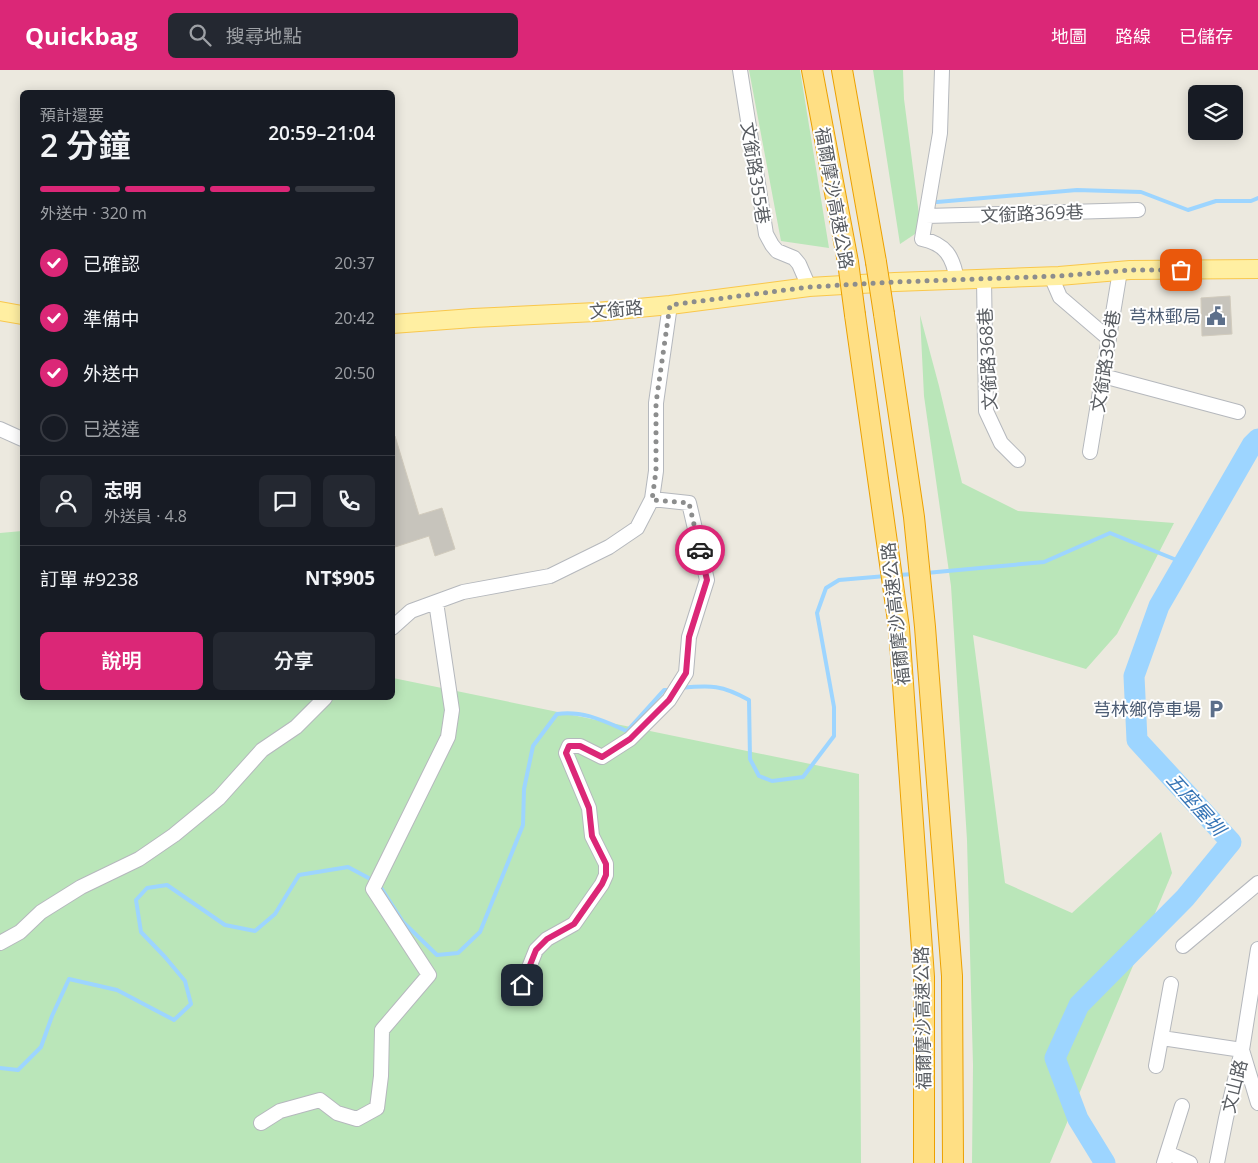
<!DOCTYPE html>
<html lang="zh-TW">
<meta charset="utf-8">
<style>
:root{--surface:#171b24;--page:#242831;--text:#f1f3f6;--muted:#9ea1a6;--line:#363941;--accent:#db2777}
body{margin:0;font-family:"Open Sans","Noto Sans TC",sans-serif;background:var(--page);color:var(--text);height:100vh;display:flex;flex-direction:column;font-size:19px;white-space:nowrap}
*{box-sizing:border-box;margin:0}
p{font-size:16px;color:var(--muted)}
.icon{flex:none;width:28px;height:28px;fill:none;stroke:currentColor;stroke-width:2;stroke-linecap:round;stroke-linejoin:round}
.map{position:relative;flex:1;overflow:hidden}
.sheet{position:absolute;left:20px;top:20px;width:375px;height:610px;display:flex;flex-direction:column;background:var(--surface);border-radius:8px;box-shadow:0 2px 12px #0003}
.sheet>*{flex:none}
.fabs{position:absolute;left:1188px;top:15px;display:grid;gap:10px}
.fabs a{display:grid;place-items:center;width:55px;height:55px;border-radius:8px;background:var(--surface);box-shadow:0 2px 12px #0003;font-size:25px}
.pin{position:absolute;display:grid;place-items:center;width:42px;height:42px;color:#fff;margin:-21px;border-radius:10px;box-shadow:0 2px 8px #0006}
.courier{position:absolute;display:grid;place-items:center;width:50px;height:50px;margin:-25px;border:4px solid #db2777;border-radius:50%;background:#fff;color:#222;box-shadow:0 1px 6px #0007}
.headline em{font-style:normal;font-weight:600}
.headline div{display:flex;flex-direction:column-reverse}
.headline{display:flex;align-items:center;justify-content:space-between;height:85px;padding:0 20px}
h1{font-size:32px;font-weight:600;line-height:38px}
.bar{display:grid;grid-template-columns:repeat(4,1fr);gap:8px 5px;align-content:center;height:60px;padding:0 20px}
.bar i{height:6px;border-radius:4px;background:var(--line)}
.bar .active{background:var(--accent)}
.bar p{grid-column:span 4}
.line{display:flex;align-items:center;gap:12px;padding:0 20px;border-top:1px solid var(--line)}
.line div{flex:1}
.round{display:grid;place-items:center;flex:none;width:52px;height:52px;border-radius:8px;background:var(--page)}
ol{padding:0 20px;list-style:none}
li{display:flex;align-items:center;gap:15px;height:55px}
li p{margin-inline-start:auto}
li .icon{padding:5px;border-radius:50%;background:var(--accent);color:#fff;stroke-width:4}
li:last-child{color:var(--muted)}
li i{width:28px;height:28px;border:2px solid var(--line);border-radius:50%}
.button{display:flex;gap:10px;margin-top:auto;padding:10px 20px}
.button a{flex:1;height:58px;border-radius:8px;background:var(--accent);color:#fff;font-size:20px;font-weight:600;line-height:58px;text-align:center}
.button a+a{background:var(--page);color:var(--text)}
header{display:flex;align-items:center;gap:30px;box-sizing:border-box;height:70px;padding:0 25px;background:var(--accent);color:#fff}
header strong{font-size:24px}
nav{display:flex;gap:28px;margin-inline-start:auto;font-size:18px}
.search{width:350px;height:45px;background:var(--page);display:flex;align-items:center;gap:12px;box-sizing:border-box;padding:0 18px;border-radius:8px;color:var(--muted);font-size:19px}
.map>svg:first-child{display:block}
.green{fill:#bae6b9}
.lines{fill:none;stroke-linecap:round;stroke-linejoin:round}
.stream{stroke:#9dd5ff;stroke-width:4}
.river{stroke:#9dd5ff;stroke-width:21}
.building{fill:#c7c4bc;stroke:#d1cbbd}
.minor-casing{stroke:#b5b8bd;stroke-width:16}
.major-casing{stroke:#f9c74c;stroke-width:20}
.highway-casing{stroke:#eca000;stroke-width:22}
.minor{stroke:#fff;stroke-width:14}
.major{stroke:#ffefa2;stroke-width:18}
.highway{stroke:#ffdf84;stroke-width:20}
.highway-bridge-casing{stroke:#eca000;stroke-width:22;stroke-linecap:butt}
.highway-bridge{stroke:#ffdf84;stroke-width:20}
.done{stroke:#8c8d8d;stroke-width:5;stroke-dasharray:0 9}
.route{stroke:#db2777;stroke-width:6}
.labels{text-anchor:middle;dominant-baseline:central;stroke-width:4;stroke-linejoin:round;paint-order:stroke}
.street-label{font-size:18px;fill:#585c61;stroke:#fff}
.service-label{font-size:18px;fill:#4e5e75;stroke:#fff;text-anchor:end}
.water-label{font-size:19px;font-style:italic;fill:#3675b6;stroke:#fff}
</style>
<header>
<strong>Quickbag</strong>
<div class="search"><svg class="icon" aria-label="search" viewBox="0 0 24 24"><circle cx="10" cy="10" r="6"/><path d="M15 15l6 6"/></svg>搜尋地點</div>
<nav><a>地圖</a><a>路線</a><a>已儲存</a></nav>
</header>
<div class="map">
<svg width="1258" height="1093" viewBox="0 0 1258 1093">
<rect width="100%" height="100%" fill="#ece9df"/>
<path class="green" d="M749,0H800L829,178L781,171Z
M873,0H903L904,29L921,160L900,174Z
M920,245L939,316L962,413L1018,441L1174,453L1117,564L1086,599L973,565L1005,813L1072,843L1161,762L1172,803L1050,1093H972L973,995L967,770L951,516L924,326Z
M22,461V628H392L393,608L859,704L861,1093H0V463Z"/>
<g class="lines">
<path class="stream" d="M937,132L1077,120L1141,122L1188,140L1216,131H1251L1258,128
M926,503L1044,492L1110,463L1184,493
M898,505L914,504
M681,618C711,615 722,615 749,630L750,689L759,706L772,711L803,707L834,666V637L817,543L826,518L839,510L886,506
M0,998L18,1000L41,977L52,946L69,909L117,920L174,950L191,934L185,911L165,887L141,862L136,830L147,818L167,815L225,855L255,861L275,844L299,805L348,797L378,813L403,852L437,885L458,883L480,862L523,755L524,719L533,676L557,644C582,640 604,651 627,661L664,620H672"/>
<path class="river" d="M1105,1093L1078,1049L1055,988L1079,935L1185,828L1231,772L1137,670L1134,606L1159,536L1252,375L1258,369"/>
</g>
<path class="building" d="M1230,226L1232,264L1202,266L1201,228Z
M395,366L419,445L442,438L455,479L435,486L429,466L392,478V367Z"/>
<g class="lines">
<g class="minor-casing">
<path id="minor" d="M740,0L766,164L772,175L777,181L794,188L799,194L809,217
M942,0L940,63L922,169C946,174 953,187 957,210
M926,146L1138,140
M1051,206L1060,227L1109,269
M984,209L986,341L1001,373L1018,390
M1103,306L1238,342
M0,359L22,369
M1090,382L1120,201
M392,558L411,541L463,522L550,506L609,477L637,458L652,429L656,401V333L670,235
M0,873L20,862L41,842L81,817L139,789L174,765L219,728L262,680L296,657L325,628
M1183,876L1258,813
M522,915L536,880L547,869L574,854L602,814L606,805V794L592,766L589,738L566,683L569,676H580L602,687L630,669L669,630L686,603L689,567L707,510L689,433L652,429
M1162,968L1242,980L1258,1033
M1156,996L1171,914
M261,1053L280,1041L320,1030L337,1043L357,1049L377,1038L381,1006L382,960L429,905L373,819L448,667L452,640L436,532
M1168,1083L1190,1093
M1164,1093L1182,1036
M1217,1093L1226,1048L1242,980L1258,879"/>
</g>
<g class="major-casing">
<path id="major" d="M0,241L22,245
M392,254L473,248L596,242L670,235L809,217L895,212L1059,206L1130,200L1258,199"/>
</g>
<g class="highway-casing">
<path id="highway" d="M812,0L848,192
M842,0L876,192
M884,244L914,447L925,557L952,906L953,1093
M855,245L899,558L924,907V1093"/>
</g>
<use href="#minor" class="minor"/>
<use href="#major" class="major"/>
<use href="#highway" class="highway"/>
<g class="highway-bridge-casing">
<path id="highway-bridge" d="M848,192L855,245
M876,192L884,244"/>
</g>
<use href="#highway-bridge" class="highway-bridge"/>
</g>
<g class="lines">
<path class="done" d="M700,480L689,433L652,430L656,401V333L670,235L809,217L895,212L1059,206L1130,200H1181"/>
<path class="route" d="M522,915L536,880L547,869L574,854L602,814L606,805V794L592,766L589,738L566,683L569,676H580L602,687L630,669L669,630L686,603L689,567L707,510L700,480"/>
</g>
<defs>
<g id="civic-bare" transform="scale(1.5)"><path d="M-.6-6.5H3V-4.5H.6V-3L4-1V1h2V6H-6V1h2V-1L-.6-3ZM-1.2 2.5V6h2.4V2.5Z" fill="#5c6f8a" stroke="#fff" stroke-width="2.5" paint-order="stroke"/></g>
<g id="parking-bare" transform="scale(1.5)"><path d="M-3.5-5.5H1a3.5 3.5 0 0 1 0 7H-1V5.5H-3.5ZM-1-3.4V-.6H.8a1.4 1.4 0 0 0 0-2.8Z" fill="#5c6f8a" stroke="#fff" stroke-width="2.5" paint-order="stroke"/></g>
</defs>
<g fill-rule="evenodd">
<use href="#civic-bare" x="1216" y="246"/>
<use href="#parking-bare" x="1216" y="639"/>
</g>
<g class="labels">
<g class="street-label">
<text transform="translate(756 103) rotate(81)">文銜路355巷</text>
<text transform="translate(835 128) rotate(80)">福爾摩沙高速公路</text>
<text transform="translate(1032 143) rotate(-2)">文銜路369巷</text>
<text transform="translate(616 239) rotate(-5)">文銜路</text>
<text transform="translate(987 289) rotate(-93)">文銜路368巷</text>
<text transform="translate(1105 291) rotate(-81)">文銜路396巷</text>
<text transform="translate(895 544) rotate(-96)">福爾摩沙高速公路</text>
<text transform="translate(922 948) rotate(-91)">福爾摩沙高速公路</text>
<text transform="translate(1234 1016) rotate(-76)">文山路</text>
</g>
<g class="service-label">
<text x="1201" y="246">芎林郵局</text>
<text x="1201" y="639">芎林鄉停車場</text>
</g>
<g class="water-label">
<text transform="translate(1196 734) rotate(48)">五座屋圳</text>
</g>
</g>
</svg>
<div class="fabs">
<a><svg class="icon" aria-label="layers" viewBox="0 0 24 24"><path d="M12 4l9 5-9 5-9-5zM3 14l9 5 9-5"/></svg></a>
</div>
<div class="pin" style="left:1181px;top:200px;background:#ea580c"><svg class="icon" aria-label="bag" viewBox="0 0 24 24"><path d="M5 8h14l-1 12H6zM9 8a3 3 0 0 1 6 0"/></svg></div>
<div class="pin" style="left:522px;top:915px;background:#1f2937"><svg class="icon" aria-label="home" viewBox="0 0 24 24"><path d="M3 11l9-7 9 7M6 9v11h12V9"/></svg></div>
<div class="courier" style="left:700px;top:480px"><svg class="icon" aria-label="car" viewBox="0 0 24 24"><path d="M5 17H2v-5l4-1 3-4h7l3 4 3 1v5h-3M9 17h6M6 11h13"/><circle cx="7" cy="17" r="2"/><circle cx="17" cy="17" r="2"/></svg></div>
<section class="sheet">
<div class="headline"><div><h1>2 分鐘</h1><p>預計還要</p></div><em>20:59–21:04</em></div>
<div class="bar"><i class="active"></i><i class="active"></i><i class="active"></i><i></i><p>外送中 · 320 m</p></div>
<ol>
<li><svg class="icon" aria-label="check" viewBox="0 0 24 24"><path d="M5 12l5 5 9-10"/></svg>已確認<p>20:37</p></li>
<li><svg class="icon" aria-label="check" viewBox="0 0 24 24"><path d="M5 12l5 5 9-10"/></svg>準備中<p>20:42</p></li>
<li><svg class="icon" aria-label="check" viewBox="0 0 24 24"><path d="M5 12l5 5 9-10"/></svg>外送中<p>20:50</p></li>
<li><i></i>已送達</li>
</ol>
<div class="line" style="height:90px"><a class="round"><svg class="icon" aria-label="person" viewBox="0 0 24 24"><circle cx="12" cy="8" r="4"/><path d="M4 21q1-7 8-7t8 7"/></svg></a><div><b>志明</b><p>外送員 · 4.8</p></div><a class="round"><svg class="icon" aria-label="chat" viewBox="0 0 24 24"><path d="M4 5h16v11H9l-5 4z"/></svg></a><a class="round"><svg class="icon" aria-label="phone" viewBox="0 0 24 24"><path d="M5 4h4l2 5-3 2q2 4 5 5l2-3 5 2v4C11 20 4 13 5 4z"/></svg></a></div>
<div class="line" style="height:65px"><div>訂單 #9238</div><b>NT$905</b></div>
<div class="button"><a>說明</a><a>分享</a></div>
</section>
</div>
